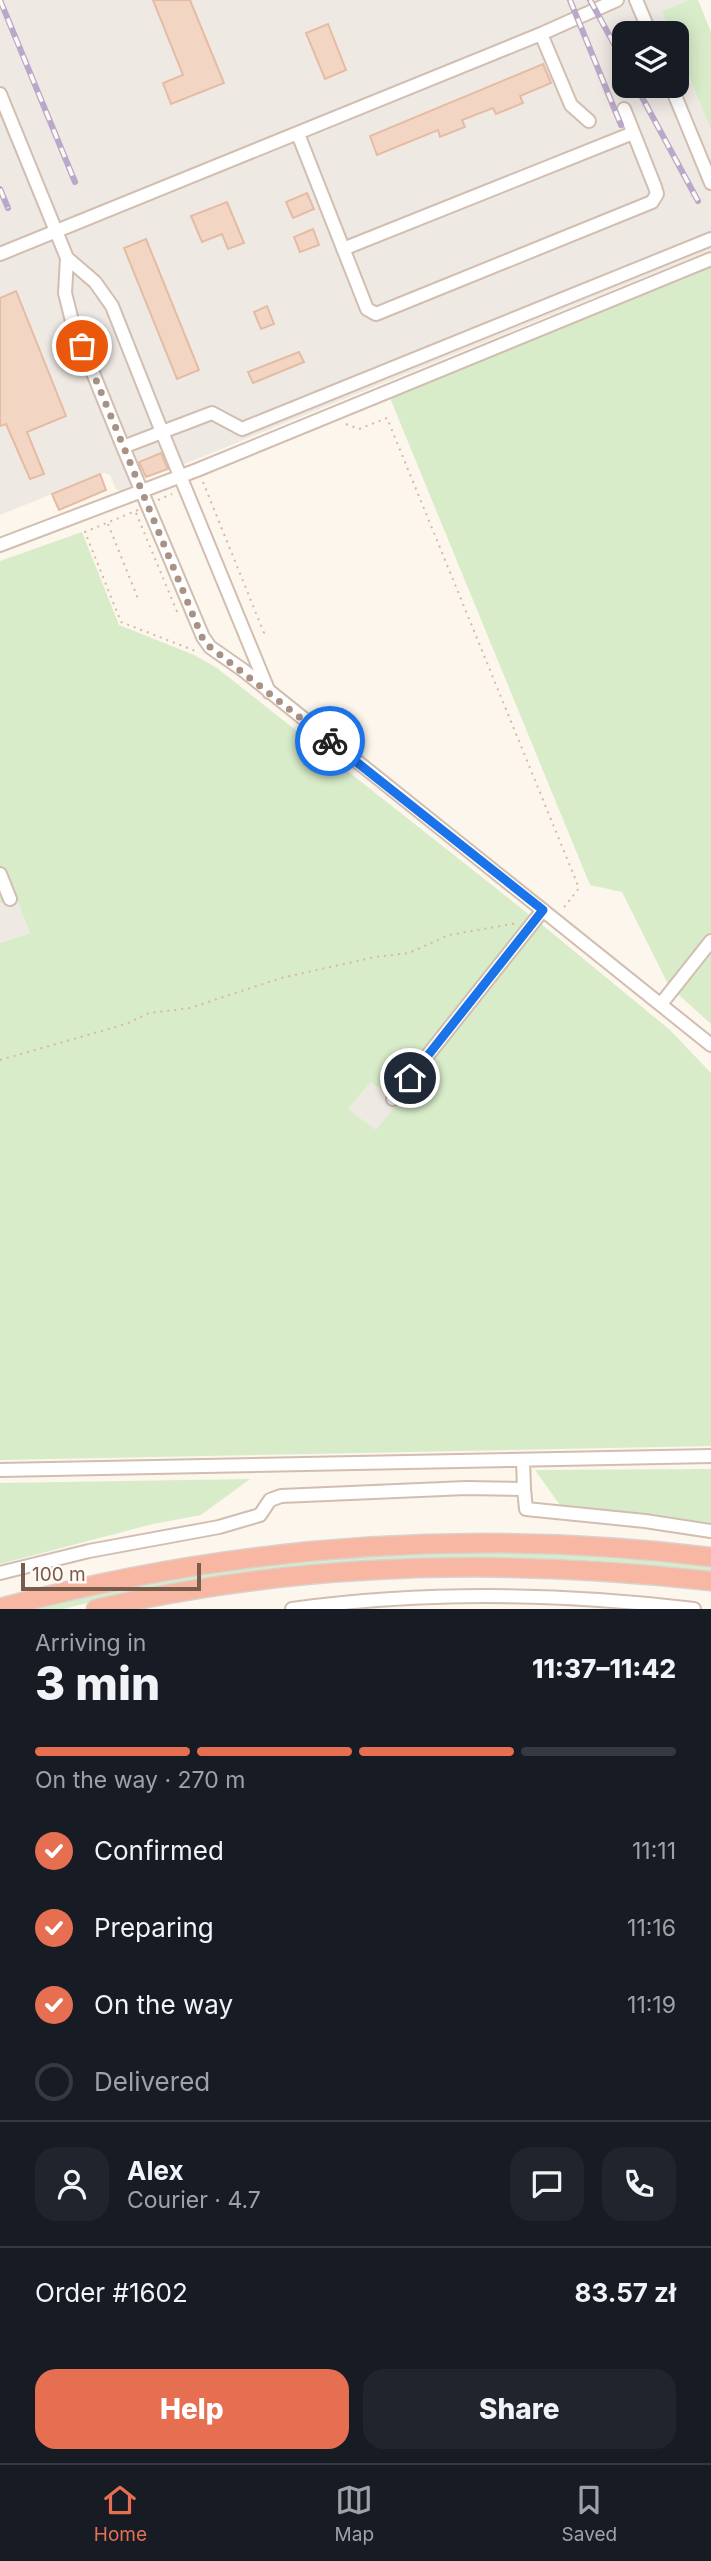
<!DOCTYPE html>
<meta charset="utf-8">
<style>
:root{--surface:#171b24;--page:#20242c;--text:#f1f3f6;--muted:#9ea1a6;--line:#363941;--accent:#e76f51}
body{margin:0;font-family:Inter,sans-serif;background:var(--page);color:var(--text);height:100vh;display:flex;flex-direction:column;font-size:26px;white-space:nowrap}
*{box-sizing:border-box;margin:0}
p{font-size:23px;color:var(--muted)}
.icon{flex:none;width:38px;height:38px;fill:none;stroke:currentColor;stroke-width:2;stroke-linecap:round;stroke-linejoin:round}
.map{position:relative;height:1609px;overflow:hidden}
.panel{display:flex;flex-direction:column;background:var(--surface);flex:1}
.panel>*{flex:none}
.buttons{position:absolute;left:612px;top:21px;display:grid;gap:14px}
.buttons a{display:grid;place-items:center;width:77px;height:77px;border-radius:14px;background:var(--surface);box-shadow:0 4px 18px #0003;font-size:35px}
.scale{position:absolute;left:21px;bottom:18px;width:180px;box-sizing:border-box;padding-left:7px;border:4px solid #7a5c4d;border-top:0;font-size:19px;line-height:24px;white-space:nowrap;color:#7a5c4d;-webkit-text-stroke:5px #fffaf3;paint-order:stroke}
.pin{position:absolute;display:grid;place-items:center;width:60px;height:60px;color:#fff;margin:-30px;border:4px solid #fff;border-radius:50%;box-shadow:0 2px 7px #0007}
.courier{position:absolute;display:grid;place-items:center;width:70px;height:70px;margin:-35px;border:5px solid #1a73e8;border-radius:50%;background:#fff;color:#222;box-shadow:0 2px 9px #0007}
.headline em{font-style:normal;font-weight:800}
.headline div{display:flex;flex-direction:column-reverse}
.headline{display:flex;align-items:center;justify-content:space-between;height:119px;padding:0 35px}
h1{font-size:46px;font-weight:800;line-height:52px}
.bar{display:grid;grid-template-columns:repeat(4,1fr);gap:10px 7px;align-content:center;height:84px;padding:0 35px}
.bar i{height:9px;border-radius:5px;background:var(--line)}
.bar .on{background:var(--accent)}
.bar p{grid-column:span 4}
.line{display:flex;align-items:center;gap:18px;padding:0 35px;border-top:2px solid var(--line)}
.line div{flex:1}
.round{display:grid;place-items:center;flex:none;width:74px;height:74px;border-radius:21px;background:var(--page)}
ol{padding:0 35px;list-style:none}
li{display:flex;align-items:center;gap:21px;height:77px}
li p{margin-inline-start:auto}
li .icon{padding:7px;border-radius:50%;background:var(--accent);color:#fff;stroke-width:4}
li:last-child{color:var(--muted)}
li i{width:38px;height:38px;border:4px solid var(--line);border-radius:50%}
.button{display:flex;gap:14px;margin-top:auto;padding:14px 35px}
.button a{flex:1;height:80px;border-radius:21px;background:var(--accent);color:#fff;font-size:28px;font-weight:800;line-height:80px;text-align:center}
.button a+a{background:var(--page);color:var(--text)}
.dock{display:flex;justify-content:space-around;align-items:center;height:98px;border-top:2px solid var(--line);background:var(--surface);font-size:19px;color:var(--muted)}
.dock a{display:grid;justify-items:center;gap:4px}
.dock .on{color:var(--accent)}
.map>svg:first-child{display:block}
.industrial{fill:#efe9e4}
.green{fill:#d8ecc9;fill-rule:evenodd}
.building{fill:#f3d5c3;stroke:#e6bba3;stroke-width:2}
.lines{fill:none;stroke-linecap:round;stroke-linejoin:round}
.minor-casing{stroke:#d1beb0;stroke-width:16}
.highway-casing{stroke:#dad1cd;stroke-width:21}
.path{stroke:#d9b8a5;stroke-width:2;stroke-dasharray:2 5;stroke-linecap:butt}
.minor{stroke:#fff;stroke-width:12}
.highway{stroke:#f7b7a3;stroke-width:18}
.rail-casing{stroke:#b9a8c9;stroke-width:6}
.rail{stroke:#fffaf3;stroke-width:3.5;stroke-dasharray:10;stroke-linecap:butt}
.done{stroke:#a89285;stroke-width:7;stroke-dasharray:0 12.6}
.route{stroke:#1a73e8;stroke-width:9}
</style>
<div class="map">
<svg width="711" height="1609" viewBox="0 0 711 1609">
<rect width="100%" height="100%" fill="#fdf6ec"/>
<path class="industrial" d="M0,0H690L663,11L671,33H625V86H677V47L711,130V250L182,465L179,458L167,463L163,452L139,461L144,476L131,481V486L121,491L116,489L110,475L104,473L0,515Z
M16,896L30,933L0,943V903Z
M371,1082L398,1103L376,1131L348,1109Z"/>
<path class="green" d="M690,0H698L711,32V130L677,47V33H671L662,11Z
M711,267V1024L669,986L622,892L590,885L390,398Z
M82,532L119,625L194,655L217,668L540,923L670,1030L711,1073V1446L0,1460V943L30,933L16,897L0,903V561ZM371,1082L398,1103L376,1130L348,1109Z
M711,1469V1523L560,1505L535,1470Z
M250,1479L201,1515L153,1524L0,1564V1483Z
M431,1551L598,1554L711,1566V1573L599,1561L517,1558L414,1560L380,1561L99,1600L63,1609H29L138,1584L282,1561Z"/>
<path class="building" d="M153,0H190L224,83L171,104L163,83L183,75Z
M328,24L346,70L325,79L306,33Z
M543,64L551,83L520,96L523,103L496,114L493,108L462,120L465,127L440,137L438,130L377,155L370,136Z
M307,193L314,209L293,218L286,202Z
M227,202L244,243L228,249L222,234L202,242L191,216Z
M313,229L319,245L300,252L294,237Z
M146,239L199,370L177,379L124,248Z
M16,291L66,416L27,432L44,474L30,479L6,424L0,426V298Z
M267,306L274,324L261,329L254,312Z
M299,352L304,362L253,383L248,372Z
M161,453L168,469L146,477L139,462Z
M100,474L106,490L59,510L52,494Z"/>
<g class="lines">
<g class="minor-casing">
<path id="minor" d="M636,0L650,33
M541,34L571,105L589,121
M671,86L711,183
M0,94L67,258L95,282L112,306L162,432L123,447L72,321L65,293L67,258
M298,134L367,309L376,314L652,202L657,194L655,187L624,109
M343,249L633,133
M0,254L541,34L617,0
M123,447L203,637L210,647L243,670L711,1045
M0,545L197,470L711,259
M269,692L162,432L212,413L242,429L711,239
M0,874L10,899
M661,1004L711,941
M393,1099L543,910
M0,1470L711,1456
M524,1489L526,1509L645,1521L711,1531
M0,1573L89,1551L219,1527L260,1515L270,1500L281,1496L466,1488L524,1489L523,1460
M292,1609C424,1591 562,1593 694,1609"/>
</g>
<g class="highway-casing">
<path id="highway" d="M0,1608C232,1545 472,1528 711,1557
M96,1609C298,1562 506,1558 711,1581"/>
</g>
<path class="path" d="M346,424L359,429L387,418L579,888L562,910
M203,482L264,633L260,634
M158,500L172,494
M138,510L85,532L121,622L198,652
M136,513L178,614
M108,524L139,601
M0,1060L126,1024L149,1013L190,1008L281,978L375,957L409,953L449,935L518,923"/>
<use href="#minor" class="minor"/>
<use href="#highway" class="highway"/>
<g class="rail-casing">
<path id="rail" d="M0,0L75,182
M570,0L621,125
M590,0L625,64
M636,86L698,201
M0,189L8,208"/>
</g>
<use href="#rail" class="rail"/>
</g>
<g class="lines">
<path class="done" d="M82,346L202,637L210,647L330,741"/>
<path class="route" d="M330,741L543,910L410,1078"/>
</g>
</svg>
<div class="buttons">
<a><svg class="icon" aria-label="layers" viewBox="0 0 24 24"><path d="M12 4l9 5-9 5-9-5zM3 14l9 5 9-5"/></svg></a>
</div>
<div class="scale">100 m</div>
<div class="pin" style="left:82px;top:346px;background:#ea580c"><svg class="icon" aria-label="bag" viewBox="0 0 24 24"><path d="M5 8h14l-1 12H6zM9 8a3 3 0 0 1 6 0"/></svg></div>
<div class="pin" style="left:410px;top:1078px;background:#1f2937"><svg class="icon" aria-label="home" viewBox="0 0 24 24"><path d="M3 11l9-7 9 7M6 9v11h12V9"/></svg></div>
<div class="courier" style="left:330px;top:741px"><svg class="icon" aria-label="bike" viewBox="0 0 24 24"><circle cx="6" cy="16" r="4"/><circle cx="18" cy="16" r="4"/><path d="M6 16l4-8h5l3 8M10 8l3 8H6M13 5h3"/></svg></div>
</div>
<section class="panel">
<div class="headline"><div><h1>3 min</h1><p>Arriving in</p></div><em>11:37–11:42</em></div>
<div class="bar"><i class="on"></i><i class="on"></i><i class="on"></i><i></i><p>On the way · 270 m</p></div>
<ol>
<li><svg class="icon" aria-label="check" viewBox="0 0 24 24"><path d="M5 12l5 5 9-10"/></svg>Confirmed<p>11:11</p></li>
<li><svg class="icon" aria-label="check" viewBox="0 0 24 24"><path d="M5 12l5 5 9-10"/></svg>Preparing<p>11:16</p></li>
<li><svg class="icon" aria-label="check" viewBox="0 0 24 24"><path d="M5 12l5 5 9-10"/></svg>On the way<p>11:19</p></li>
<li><i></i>Delivered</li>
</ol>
<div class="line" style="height:126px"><a class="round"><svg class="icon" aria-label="person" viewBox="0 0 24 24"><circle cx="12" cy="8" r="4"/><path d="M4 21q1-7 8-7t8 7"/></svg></a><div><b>Alex</b><p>Courier · 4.7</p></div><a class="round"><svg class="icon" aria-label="chat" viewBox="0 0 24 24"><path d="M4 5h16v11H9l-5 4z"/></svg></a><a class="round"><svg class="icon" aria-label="phone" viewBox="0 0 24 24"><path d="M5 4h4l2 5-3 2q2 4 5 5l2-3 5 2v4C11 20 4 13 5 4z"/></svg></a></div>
<div class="line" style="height:91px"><div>Order #1602</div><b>83.57 zł</b></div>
<div class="button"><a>Help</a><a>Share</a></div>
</section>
<nav class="dock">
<a class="on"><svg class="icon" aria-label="home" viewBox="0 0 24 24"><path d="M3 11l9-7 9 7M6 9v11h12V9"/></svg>Home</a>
<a><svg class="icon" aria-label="map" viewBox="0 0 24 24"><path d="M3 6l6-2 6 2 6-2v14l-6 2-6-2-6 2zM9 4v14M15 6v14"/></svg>Map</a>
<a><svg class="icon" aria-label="saved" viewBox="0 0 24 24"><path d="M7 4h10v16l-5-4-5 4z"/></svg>Saved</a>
</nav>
